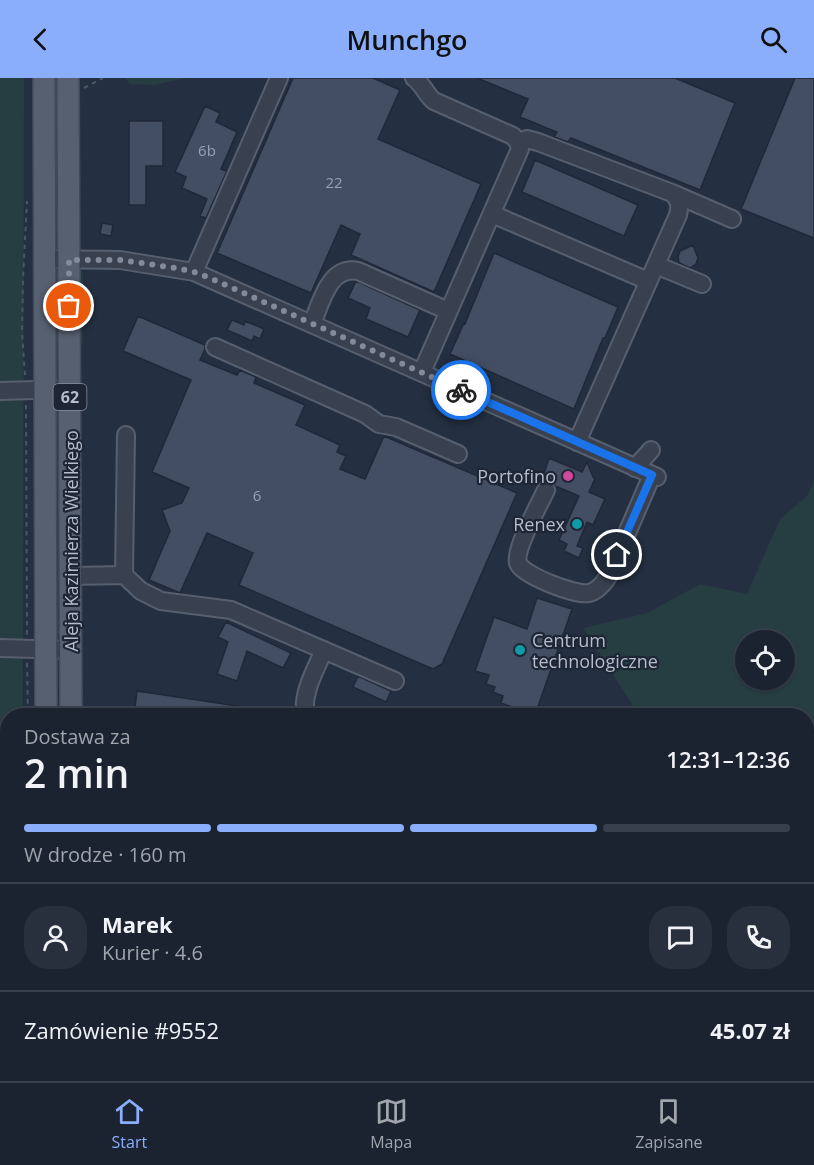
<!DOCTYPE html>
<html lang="pl">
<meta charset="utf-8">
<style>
:root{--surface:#1b2331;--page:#282f3d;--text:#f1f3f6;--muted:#a0a4ab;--line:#39404d;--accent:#8aaefc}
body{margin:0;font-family:"Open Sans",sans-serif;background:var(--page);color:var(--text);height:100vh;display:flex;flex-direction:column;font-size:22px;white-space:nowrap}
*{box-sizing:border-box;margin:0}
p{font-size:20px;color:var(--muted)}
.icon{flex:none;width:33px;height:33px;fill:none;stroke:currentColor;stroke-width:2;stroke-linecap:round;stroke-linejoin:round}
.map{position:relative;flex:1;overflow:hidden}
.sheet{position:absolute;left:0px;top:630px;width:814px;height:374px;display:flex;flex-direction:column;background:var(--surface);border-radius:24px 24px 0 0;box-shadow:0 2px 4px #0004,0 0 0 2px var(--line)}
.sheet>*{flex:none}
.controls{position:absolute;left:735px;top:552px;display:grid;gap:12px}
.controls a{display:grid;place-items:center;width:60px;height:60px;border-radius:50%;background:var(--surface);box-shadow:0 2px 4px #0004,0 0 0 2px var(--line);font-size:30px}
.pin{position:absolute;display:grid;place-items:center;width:51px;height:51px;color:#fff;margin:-26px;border:3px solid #fff;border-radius:50%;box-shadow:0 2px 6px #0007}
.courier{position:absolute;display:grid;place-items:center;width:60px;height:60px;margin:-30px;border:4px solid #1a73e8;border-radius:50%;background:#fff;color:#222;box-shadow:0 2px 8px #0007}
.head em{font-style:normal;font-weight:600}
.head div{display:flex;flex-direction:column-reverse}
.head{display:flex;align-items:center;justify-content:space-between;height:102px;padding:0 24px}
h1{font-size:39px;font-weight:600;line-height:45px}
.bar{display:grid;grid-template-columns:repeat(4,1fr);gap:9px 6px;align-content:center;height:72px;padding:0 24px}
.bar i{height:8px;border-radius:4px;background:var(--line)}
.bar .selected{background:var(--accent)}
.bar p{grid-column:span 4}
.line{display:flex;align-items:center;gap:15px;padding:0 24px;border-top:2px solid var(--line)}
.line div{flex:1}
.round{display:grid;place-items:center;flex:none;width:63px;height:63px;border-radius:24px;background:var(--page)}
header{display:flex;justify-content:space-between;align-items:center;height:78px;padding:0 24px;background:var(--accent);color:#111;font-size:27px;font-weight:600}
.tabs{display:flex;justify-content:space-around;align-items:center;height:84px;border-top:2px solid var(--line);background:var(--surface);font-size:16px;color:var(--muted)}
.tabs a{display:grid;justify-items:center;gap:3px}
.tabs .selected{color:var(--accent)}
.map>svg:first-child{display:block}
.green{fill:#263d42;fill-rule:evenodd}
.building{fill:#434e63;stroke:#202838;stroke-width:1.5}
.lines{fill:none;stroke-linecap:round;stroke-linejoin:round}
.minor-casing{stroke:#575f6e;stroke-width:20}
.major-casing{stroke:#424a5a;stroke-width:24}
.path{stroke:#455a5f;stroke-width:2;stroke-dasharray:4.5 4.5;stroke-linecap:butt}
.minor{stroke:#394151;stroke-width:16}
.major{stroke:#576071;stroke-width:21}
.done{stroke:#828b9b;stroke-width:6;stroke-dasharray:0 10.8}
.route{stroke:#1a73e8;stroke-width:8}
.hotel-dot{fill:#d1479c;stroke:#1e2636;stroke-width:2}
.culture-dot{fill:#0f9aa8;stroke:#1e2636;stroke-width:2}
.labels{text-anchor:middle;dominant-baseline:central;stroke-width:4.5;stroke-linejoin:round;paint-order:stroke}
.number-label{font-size:15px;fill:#98a0b1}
.shield{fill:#1e2636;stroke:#888f9e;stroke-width:1.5}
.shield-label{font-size:16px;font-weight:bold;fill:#b5bccb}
.poi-label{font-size:18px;fill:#b5bccb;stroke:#1e2636;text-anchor:end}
.street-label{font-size:18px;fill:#b5bccb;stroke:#1e2636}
</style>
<header><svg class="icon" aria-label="back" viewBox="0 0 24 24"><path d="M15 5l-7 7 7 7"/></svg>Munchgo<svg class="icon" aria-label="search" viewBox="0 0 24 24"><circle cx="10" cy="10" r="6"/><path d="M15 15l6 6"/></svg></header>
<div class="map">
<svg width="814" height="1003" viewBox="0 0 814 1003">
<rect width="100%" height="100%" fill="#242f41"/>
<path class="green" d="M0,0H24L23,637L8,638V973L2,1003H0Z
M51,0H61L60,165L56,162L52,152Z
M125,0H186L154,7L130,6Z
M60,191L62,267H52L54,197Z
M82,193L83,195V263L81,267H77L78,196Z
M55,317L60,320L62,556L57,558L54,555Z
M814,403V1003H755L749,996H807V638L639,637L583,550L647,535L700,506L747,516L780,441L808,417ZM746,562H784V602H746Z"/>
<path class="building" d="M293,0H373L400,12L378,61L481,106L434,214L351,177L360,156L341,147L311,215L217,175Z
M477,0H675L735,25L700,112L571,60L568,64L554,59L557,54L520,39L528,21Z
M795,0H814V160L741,131Z
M205,28L220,35L216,44L237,54L221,91L227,93L206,140L200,138L207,121L182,110L186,99L175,94Z
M129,43H163V88H146V127H129Z
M535,82L638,127L624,158L522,114Z
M102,145L113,147L111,158L100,156Z
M693,167L698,180L696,186L690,190L679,185L678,179L680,173Z
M494,175L618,229L605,260H603L574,331L450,276L464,245L465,246Z
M356,203L420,232L408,259L366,241L370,230L348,220Z
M138,238L205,267V271L200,282L237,297L240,292L256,299L254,305L305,327L296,347L340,367L337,374L346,378L340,391L365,401L384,358L517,415L442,586L433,591L239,507L253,475L207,455L180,515L149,502L170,453L162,432L182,425L189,410L152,394L191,302L123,273Z
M232,242L244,247L245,243L264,251L260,261L254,258L252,263L227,252Z
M549,380L582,394L587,384L593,399L595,400L589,414L605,421L593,447L587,444L577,468L583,470L579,480L564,473L567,466L559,462L579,418L555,408L550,402H542Z
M537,520L572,531L535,637L501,625L503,618L493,614L495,609L486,606L489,597L475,593L494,539L527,551Z
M226,544L291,575L283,590L247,573L237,603L217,596L228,564L218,559Z
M358,598L391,613L386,624L353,609Z
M137,613L265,632L264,638H134Z"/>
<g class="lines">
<g class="minor-casing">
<path id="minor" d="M414,0C423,6 426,17 434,23L513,58L518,64L520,71L422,294
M518,64L527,61L538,64L672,115C680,122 680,128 678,137L577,364
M672,115L732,141
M492,136L648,203
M44,181L120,182L194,194L657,399
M656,187L702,206
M194,194L279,0
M312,246C321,225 329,187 358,193L448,233
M215,269L365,336L379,346L396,349L458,376
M0,313L70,311
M126,357L124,497L141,513L161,523L231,532L395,603
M635,390L651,372
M546,412C539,427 514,472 518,485C522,497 576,518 589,515C598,513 604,505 609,497L652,397
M71,498L124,497
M0,570L71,572
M305,638C302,614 315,593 324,572"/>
</g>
<g class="major-casing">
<path id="major" d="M44,0L46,638
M68,0L71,638
M27,1003L29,996
M53,1003L54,996"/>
</g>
<path class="path" d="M84,10L103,0
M25,297L22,254L23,201L27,123
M26,327L27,558
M27,585L28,638
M9,1003L10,996
M74,1003L75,996"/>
<use href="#minor" class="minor"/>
<use href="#major" class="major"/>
</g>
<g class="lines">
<path class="done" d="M69,228V182H120L176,190L194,194L210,200L461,312"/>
<path class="route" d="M461,312L652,397L617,477"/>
</g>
<circle class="hotel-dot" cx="568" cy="398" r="6"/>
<g class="culture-dot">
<circle cx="577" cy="446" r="6"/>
<circle cx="520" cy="572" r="6"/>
</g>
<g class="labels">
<g class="number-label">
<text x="207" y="72">6b</text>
<text x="334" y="104">22</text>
<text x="257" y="417">6</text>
</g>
<rect class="shield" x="53.5" y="306" width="33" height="26" rx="4.5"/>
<g class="shield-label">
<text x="70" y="319">62</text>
</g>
<g class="poi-label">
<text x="556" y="398">Portofino</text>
<text x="565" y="446">Renex</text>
<text x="532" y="562" text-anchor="start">Centrum<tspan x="532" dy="21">technologiczne</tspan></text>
</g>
<g class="street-label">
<text transform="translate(71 463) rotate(-90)">Aleja Kazimierza Wielkiego</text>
</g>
</g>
</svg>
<div class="controls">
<a><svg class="icon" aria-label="locate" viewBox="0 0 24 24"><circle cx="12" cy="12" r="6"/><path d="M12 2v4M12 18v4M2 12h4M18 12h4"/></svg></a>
</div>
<div class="pin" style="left:69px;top:228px;background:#ea580c"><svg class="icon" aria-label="bag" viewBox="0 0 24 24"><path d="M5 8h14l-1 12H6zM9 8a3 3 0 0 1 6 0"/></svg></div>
<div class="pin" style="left:617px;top:477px;background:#1f2937"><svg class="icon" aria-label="home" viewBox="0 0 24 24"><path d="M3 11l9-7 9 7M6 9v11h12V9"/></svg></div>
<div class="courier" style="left:461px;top:312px"><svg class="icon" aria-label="bike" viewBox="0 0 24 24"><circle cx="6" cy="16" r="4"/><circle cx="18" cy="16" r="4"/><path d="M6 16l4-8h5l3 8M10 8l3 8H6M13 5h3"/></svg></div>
<section class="sheet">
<div class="head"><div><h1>2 min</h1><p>Dostawa za</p></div><em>12:31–12:36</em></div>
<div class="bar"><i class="selected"></i><i class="selected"></i><i class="selected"></i><i></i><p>W drodze · 160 m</p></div>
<div class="line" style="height:108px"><a class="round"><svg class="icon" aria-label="person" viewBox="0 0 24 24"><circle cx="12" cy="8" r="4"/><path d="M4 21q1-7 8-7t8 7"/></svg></a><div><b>Marek</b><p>Kurier · 4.6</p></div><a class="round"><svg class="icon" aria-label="chat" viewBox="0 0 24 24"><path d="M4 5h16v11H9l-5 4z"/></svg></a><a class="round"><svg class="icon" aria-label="phone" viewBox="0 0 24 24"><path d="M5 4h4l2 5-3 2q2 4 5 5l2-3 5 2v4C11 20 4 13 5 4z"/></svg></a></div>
<div class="line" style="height:78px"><div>Zamówienie #9552</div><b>45.07 zł</b></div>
</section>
</div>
<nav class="tabs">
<a class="selected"><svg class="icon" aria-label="home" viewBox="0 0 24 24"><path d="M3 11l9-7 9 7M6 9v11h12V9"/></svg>Start</a>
<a><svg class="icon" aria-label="map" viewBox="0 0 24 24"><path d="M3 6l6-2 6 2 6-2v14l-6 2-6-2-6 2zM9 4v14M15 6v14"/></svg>Mapa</a>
<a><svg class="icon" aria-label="saved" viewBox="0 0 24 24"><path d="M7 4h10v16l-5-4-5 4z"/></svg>Zapisane</a>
</nav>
